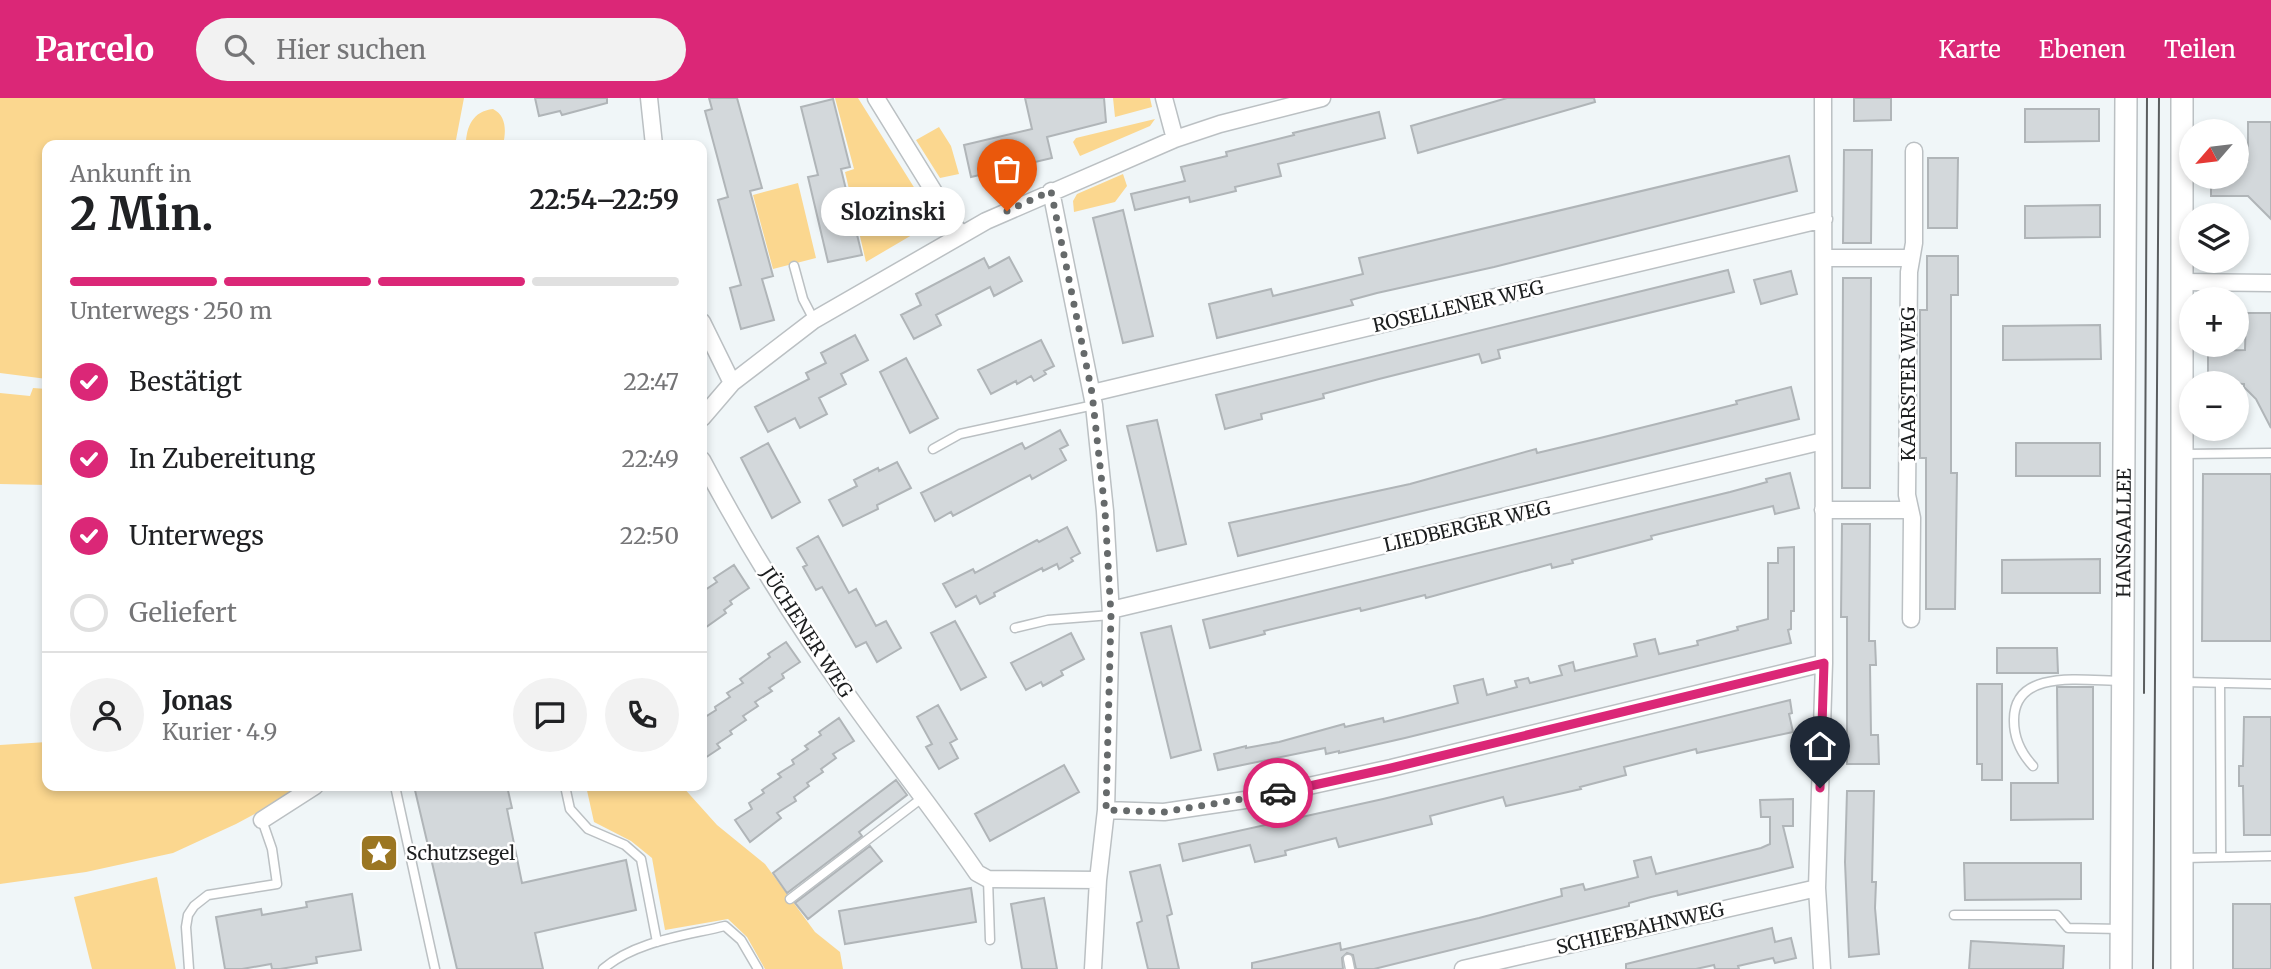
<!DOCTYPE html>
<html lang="de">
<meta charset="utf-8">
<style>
:root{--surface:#fff;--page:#f2f2f2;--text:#202124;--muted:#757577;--line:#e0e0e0;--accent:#db2777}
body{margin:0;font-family:Merriweather,serif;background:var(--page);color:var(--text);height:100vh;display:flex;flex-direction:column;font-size:26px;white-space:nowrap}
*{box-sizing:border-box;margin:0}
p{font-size:23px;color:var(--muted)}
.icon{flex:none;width:38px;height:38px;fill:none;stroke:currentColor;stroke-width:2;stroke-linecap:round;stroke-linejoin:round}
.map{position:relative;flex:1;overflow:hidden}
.side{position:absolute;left:42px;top:42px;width:665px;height:651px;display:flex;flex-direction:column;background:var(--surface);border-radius:14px;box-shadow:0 4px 10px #0003}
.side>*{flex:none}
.needle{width:46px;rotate:242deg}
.buttons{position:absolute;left:2179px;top:21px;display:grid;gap:14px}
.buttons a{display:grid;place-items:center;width:70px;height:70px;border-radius:50%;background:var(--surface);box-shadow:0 4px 10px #0003;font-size:35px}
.pin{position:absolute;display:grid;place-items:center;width:60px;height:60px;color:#fff;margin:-72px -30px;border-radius:50% 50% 50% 0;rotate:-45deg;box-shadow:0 0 7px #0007}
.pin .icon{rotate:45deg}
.courier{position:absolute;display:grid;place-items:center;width:70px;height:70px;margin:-35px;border:5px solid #db2777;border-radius:50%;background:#fff;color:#222;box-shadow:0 2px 9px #0007}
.bubble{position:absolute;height:49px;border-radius:24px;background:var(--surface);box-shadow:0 4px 10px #0003;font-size:23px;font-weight:700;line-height:49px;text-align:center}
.summary em{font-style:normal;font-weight:700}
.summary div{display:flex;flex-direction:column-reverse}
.summary{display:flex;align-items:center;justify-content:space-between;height:119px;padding:0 28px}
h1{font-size:46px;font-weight:700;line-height:52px}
.bar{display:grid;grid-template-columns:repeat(4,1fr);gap:10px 7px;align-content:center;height:84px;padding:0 28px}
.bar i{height:9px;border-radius:5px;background:var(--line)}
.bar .current{background:var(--accent)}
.bar p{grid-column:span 4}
.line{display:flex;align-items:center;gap:18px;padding:0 28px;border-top:2px solid var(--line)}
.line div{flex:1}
.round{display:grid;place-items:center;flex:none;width:74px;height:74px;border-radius:37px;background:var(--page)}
ol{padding:0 28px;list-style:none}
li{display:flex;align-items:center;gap:21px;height:77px}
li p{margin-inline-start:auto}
li .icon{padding:7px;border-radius:50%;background:var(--accent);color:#fff;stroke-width:4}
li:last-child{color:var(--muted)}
li i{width:38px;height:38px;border:4px solid var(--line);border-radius:50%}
header{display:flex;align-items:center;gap:42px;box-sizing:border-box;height:98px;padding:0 35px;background:var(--accent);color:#fff}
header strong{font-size:33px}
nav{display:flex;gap:38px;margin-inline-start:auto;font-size:24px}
.search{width:490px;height:63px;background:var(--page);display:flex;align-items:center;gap:18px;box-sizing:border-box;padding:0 24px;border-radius:38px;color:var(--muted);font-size:26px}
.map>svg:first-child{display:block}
.green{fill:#fbd78f}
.building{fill:#d3d8db;stroke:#b0b5b8;stroke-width:2}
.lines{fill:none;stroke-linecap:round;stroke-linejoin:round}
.service-casing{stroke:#bbc0c3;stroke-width:11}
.minor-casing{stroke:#bbc0c3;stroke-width:19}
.tertiary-casing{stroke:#bbc0c3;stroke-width:24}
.service{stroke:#fff;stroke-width:8}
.minor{stroke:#fff;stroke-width:16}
.tertiary{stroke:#fff;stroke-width:21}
.tram{stroke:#5a5d5e;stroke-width:2}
.done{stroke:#666a6b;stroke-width:7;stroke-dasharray:0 12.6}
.route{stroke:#db2777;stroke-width:9}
.labels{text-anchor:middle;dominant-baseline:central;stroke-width:5;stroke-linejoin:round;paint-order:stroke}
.street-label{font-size:19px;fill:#1c1e1f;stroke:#fff}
.poi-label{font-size:19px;fill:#1c1e1f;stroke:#fff;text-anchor:start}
</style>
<header>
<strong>Parcelo</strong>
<div class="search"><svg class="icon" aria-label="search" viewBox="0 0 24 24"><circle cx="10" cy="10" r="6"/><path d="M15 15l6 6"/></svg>Hier suchen</div>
<nav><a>Karte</a><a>Ebenen</a><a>Teilen</a></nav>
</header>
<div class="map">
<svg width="2271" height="871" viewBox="0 0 2271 871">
<rect width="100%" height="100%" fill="#f0f6f8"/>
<path class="green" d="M0,0H464L455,47H47V281L0,275Z
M835,0H858L932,118L929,127L866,164L845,74L854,71Z
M1113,0H1150L1152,9L1115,19Z
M493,11C507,18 506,34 503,47H466C466,29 473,13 493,11Z
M1155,21L1150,28L1080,58L1073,44L1076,40Z
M939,29L951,48L959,76L940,80L916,42Z
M1123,76L1127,88L1115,104L1074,114L1073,103L1077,96Z
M798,85L816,160L773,171L753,97Z
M33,290L47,291V387L0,386V295L30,298Z
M47,644V688H301L286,699L236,726L173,755L86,774L0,786V647Z
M586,688H682L717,727L765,766L815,834L840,854L843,871H765L747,839L728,821L665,832L652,760L631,743L594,724Z
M157,779L176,871H92L74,799Z"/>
<path class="building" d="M535,0H607V5L562,17L560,13L539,18Z
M709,0H737L762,90L750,93L773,178L762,181L774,222L741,231L730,190L741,187L718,102L728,99L705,13L712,11Z
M1025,0H1104L1106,24L1047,39L1052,60L971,79L964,47L1032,31Z
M1507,0H1594L1595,4L1418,55L1411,28Z
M1854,0H1891V22L1854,23Z
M833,1L850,69L841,71L862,157L828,164L808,79L818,77L801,9Z
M2025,11H2099V43L2025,44Z
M1379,14L1385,40L1278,66L1281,78L1235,89L1236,93L1190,104L1189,99L1135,112L1131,96L1185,83L1181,69L1227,58L1226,54L1294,37L1293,35Z
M2248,24H2271V121L2248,98H2211V79H2236V62H2248Z
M1844,52H1872L1871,145H1843Z
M1789,58L1797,93L1494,169L1377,195L1351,202L1353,207L1217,240L1209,206L1271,191L1273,198L1363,176L1359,160Z
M1928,60H1958L1957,130H1928Z
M2100,107V139L2025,140V108Z
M1123,112L1153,238L1123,245L1093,120Z
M1927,158H1958V197H1951V375H1957L1955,511H1926V360H1920V212H1927Z
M1009,159L1022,183L994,198L990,189L936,217L941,227L914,241L901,217L921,207L916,196L984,160L989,170Z
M1728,172L1734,194L1498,252L1500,260L1482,265L1479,256L1379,281L1323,296L1324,300L1261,316L1262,321L1225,331L1216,297Z
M1791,173L1797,196L1761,206L1754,182Z
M1843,180H1871L1870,390H1842Z
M2246,215H2271V330L2256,301L2244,289V286L2208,285V253L2245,252Z
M2100,227L2101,261L2003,262V228Z
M855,237L868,262L841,276L846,286L819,300L827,316L800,330L795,320L768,334L755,309L809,281L806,275L826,265L821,255Z
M1041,242L1054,268L1044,273L1046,276L1034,283L1031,278L1017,286L1016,283L991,296L978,272Z
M906,260L938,320L910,335L880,274Z
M1791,289L1799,321L1238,458L1229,425L1410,386L1536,351L1537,355L1600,340L1737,306L1736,303Z
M1157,322L1186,446L1157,453L1127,328Z
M1060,332L1068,347L1060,351L1066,362L1032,381L1030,377L953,418L951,414L935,423L921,395L1022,345L1025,351Z
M768,345L800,404L772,420L741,360Z
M2016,345H2100V378H2016Z
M897,364L911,390L877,407L878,411L843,428L829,402L857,388L854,382L878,370L879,373Z
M1790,375L1799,410L1775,416L1773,408L1651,438L1652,441L1572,462L1573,465L1552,470L1551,466L1426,500L1425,497L1361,513L1360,510L1264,533L1265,536L1210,550L1203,522L1730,394L1767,384L1766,381Z
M2203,376H2271V543H2202Z
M1842,426H1870L1869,543H1875L1876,567H1870L1871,637H1878L1879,666H1847V519H1841Z
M1067,429L1080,455L1071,460L1073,463L1059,471L1057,466L1043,473L1042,470L994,495L995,498L980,506L976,498L956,509L943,486L973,471L975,475L1037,442L1039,444Z
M818,438L849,495L856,491L876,528L886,523L901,550L877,564L866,544L856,549L822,489L816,492L803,469L807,467L797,450Z
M1794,449V513H1791V531L1788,532L1791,545L1405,640L1339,655V653L1326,656L1325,650L1218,672L1214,656L1246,648V650L1279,644L1344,626L1345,629L1383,620L1384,624L1458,605L1454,588L1483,581L1487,597L1517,589L1515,583L1528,580L1530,585L1562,577L1559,568L1573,564L1575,573L1637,558L1634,546L1655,541L1659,556L1698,547L1697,543L1738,532L1737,529L1768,521V465H1778V450Z
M2100,461V495H2002V462Z
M734,467L749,490L730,503L732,506L724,512L726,515L702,532V494L717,484L714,480Z
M955,523L986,579L961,592L931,535Z
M1171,528L1201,652L1171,660L1141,535Z
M1071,535L1084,561L1061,573L1063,577L1043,588L1041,584L1026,592L1011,565Z
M786,544L800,564L782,576L784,580L769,590L772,593L755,604L758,608L743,618L746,622L730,633L732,636L717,646L720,650L702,662V621L716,612L715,609L730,599L727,595L743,585L740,581L770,559L768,556Z
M1997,550H2057L2058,575H1997Z
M1977,586H2002V682H1982V666H1977Z
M2057,589H2093V721L2011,722V685H2058Z
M1790,602L1792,615L1789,616L1793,634L1697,655L1696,651L1624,669L1626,677L1580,689L1581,691L1506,708L1503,699L1430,718L1432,726L1339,749L1336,740L1288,752L1285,753L1286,757L1255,764L1250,747L1183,763L1179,746L1383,701Z
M938,607L957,641L950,645L958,660L939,671L926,649L932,646L917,619Z
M2244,619H2271V737H2244L2243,688H2239V668H2243Z
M839,620L854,643L833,656L836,660L821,671L823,674L807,685L809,688L794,699L796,703L777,715L781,720L750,744L735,722L752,711L749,705L764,695L762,692L781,679L778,676L794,666L792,662L808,651L805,648L821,637L819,634Z
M1064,667L1079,694L990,743L975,716Z
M896,682L907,697L859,734L862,738L787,795L773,775Z
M414,688H507L512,710L507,711L522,785L626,762L636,812L535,835L543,871H457Z
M1847,693H1874L1872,784H1876L1875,810L1879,856L1849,859L1845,764Z
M1793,701V728H1783L1793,769L1678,797L1677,793L1651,799L1629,805V808L1374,871H1356L1353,857L1347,855L1342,860L1343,871H1252V865L1340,845L1341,852L1479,820L1562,798L1561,791L1583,786L1585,792L1638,779L1634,763L1651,759L1656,776L1761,750L1770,746V719H1761L1760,702Z
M870,748L882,763L808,821L795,805Z
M1964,765H2081V801L1965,802Z
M1160,767L1172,816L1167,818L1179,871H1148L1137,825L1142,823L1130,774Z
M971,790L976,824L845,846L839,813Z
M352,796L361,852L316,859L317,865L280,871H272L271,866L242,871H225L216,819L261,811L262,817L307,809L306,804Z
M1044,800L1057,871H1022L1011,806Z
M2233,806H2271V871H2233Z
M1772,830L1775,844L1791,840L1796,860L1775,865L1773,860L1738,868L1739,871H1715L1714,867L1696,871H1626V866Z
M1971,843L2064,848L2063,871H1969Z"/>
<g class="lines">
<g class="service-casing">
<path id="service" d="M794,168L803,201L814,222
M933,351L960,336L1094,307
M2183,356L2271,355
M1015,530L1048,522L1111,517
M2185,584L2271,586
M2220,585L2221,759
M2033,668C2021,655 2014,641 2014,623C2013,569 2086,583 2122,583
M395,688L435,871
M565,688L570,711L588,731L625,747L641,761L657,844
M2185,760L2271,758
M988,781L990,842
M790,801L922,700
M1954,817H2057L2068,830L2121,831
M1348,861L1350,871
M189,871L186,829L188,817L194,808L208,797L277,786L272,751L262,722
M603,871C635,843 684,838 725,828L741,842L758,871"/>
</g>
<g class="minor-casing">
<path id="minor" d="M649,0L654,47
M876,0L960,136
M1164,0L1175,41
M1051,93L1094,307L1105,413L1111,517L1106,712L1098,782L1093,871
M1824,160H1911
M2181,184L2271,185
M702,224L732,285
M1092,295L1824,121
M702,320L732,285L814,222L986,123L1175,41L1220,26L1322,0
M702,362C746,445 796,526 851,602C892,660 937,716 977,775L988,781L1098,782
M1823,412H1910
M1111,512L1823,343
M1911,521L1912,420L1907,397L1909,174L1914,145V53
M1106,712L1164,714L1245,702L1391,670L1824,565
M262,722L315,688
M1463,871L1817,790
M1822,871L1817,790L1824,565L1823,0"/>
</g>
<g class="tertiary-casing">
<g id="tertiary">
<path id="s1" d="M2121,871L2126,0"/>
<path d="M2182,871V0"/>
</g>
</g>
<use href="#service" class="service"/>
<use href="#minor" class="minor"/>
<use href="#tertiary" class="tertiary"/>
<path class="tram" d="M2144,595L2147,0
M2153,871L2159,0"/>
</g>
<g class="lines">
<path class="done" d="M1007,113L1051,93L1092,295L1105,413L1111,517L1106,712L1164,714L1278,695"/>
<path class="route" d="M1278,695L1391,670L1824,565L1820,690"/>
</g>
<defs>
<g id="sight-square" transform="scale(2.0125)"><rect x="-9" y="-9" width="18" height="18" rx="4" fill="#9b7622" stroke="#fff"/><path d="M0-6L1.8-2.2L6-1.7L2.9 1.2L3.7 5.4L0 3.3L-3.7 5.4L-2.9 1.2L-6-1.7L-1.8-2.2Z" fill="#fff"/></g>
</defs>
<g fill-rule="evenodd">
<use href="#sight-square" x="379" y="755"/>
</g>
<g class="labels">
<g class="street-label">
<text transform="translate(1458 208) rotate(-13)">ROSELLENER WEG</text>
<text transform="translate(1908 286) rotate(-90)">KAARSTER WEG</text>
<text transform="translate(1467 428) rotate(-13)">LIEDBERGER WEG</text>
<text stroke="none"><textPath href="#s1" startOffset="436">HANSAALLEE</textPath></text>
<text transform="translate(807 534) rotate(57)">JÜCHENER WEG</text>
<text transform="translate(1640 830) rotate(-13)">SCHIEFBAHNWEG</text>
</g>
<g class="poi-label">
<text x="406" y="755">Schutzsegel</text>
</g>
</g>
</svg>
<div class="buttons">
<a><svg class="needle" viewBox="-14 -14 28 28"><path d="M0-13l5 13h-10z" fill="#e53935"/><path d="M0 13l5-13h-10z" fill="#757577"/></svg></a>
<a><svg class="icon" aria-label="layers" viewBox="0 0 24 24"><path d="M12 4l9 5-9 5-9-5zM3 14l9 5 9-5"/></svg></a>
<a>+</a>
<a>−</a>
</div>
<div class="pin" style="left:1007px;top:113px;background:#ea580c"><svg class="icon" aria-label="bag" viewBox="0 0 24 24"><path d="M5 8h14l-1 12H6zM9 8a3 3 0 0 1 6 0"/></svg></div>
<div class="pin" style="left:1820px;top:690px;background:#1f2937"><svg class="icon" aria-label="home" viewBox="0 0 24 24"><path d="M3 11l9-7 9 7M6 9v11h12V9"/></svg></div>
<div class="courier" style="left:1278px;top:695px"><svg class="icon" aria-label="car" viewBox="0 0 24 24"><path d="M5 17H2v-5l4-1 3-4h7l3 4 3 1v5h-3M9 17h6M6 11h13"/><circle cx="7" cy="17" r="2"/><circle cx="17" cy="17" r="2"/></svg></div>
<div class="bubble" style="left:821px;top:89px;width:144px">Slozinski</div>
<section class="side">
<div class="summary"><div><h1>2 Min.</h1><p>Ankunft in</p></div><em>22:54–22:59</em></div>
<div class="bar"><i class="current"></i><i class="current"></i><i class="current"></i><i></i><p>Unterwegs · 250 m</p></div>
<ol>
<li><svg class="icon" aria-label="check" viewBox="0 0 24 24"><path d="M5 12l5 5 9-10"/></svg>Bestätigt<p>22:47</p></li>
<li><svg class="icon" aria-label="check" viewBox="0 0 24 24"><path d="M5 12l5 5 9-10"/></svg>In Zubereitung<p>22:49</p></li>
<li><svg class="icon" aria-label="check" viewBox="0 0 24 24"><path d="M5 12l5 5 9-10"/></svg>Unterwegs<p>22:50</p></li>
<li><i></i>Geliefert</li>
</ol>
<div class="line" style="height:126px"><a class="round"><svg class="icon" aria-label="person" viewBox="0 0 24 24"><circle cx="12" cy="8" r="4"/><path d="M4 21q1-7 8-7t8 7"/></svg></a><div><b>Jonas</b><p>Kurier · 4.9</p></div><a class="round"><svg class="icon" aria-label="chat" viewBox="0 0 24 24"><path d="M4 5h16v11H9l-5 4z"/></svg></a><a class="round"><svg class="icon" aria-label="phone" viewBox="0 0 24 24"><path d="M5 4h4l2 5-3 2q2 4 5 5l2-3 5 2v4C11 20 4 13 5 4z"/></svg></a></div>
</section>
</div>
